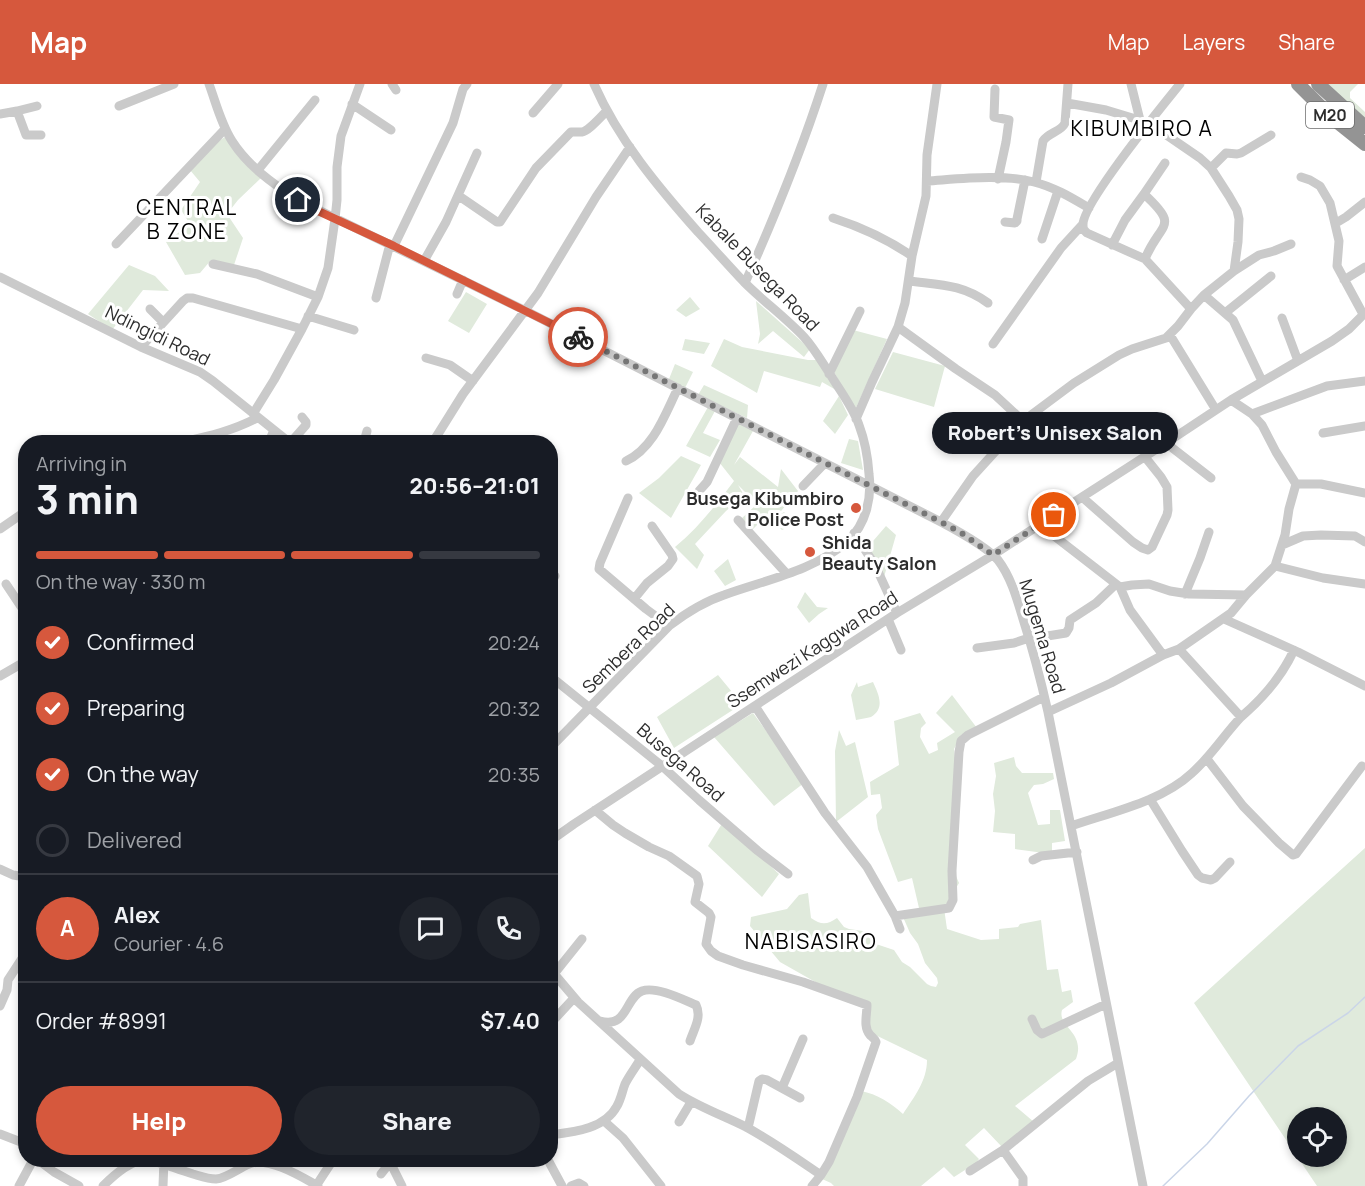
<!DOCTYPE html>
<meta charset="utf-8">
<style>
:root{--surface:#171b24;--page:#20242c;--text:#f1f3f6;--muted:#9ea1a6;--line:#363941;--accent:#d6583d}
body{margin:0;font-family:Manrope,sans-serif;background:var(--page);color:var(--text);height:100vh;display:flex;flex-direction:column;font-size:22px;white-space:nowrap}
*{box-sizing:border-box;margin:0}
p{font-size:20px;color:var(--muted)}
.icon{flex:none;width:33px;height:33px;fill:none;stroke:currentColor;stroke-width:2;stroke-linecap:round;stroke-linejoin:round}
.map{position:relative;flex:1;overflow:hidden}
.details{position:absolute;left:18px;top:351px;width:540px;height:732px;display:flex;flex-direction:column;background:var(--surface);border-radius:24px;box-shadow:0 3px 9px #0003}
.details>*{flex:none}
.tools{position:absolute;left:1287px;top:1023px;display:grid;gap:12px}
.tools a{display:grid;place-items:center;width:60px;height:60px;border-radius:50%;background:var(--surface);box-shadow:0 3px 9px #0003;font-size:30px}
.pin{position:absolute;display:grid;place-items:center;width:51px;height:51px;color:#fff;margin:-26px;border:3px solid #fff;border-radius:50%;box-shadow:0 2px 6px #0007}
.courier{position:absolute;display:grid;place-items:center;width:60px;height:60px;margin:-30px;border:4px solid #d6583d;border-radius:50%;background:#fff;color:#222;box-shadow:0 2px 8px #0007}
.bubble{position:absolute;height:42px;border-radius:21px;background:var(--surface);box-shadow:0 3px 9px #0003;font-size:20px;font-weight:800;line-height:42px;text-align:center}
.summary em{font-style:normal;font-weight:800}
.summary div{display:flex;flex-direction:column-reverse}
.summary{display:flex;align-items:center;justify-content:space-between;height:102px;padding:0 18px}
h1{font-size:39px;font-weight:800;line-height:45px}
.bar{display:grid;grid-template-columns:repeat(4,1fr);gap:9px 6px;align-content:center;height:72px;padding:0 18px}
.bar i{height:8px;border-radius:4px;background:var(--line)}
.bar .on{background:var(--accent)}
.bar p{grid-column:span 4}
.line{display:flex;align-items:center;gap:15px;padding:0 18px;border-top:2px solid var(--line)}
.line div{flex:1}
.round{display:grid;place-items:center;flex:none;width:63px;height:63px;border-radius:32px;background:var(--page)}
ol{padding:0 18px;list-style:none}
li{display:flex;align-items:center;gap:18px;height:66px}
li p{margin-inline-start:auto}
li .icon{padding:6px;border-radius:50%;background:var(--accent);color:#fff;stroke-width:4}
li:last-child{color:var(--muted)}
li i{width:33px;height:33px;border:3px solid var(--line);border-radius:50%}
.button{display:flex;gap:12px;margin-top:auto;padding:12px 18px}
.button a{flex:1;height:69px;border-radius:36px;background:var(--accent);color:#fff;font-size:24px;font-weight:800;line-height:69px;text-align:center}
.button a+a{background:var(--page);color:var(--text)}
header{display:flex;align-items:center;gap:36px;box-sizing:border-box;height:84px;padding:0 30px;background:var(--accent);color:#fff}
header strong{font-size:28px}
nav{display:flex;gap:33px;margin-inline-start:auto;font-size:21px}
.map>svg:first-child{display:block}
.green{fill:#e0eadc;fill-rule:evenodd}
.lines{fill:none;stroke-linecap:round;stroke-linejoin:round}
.stream{stroke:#cad5e8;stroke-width:1.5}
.minor{stroke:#cacaca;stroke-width:9}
.highway{stroke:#949494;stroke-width:14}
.done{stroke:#767676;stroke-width:6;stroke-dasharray:0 10.8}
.route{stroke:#d6583d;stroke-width:8}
.poi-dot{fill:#d6583d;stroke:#fff;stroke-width:2}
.labels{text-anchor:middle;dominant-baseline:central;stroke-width:6;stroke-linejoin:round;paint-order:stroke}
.shield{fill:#fff;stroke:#6c6c6c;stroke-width:1.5}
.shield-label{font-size:16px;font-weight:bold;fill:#2d2d2d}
.street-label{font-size:18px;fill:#2d2d2d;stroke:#fff}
.poi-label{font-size:18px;font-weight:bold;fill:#2d2d2d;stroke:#fff;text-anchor:end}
.quarter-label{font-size:21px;letter-spacing:1.5px;fill:#000;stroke:#fff}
</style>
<header>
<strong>Map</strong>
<nav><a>Map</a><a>Layers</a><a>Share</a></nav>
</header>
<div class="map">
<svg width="1365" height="1102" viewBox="0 0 1365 1102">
<rect width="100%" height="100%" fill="#fff"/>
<path class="green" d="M1327,0H1358L1350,8V14L1365,28V39Z
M225,53L261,94L238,116L227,130L243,154L234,181L211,176L200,189L185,191L166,158L190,140L181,126L200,98L190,86L214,60Z
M129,181L155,192L169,207L143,206L112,246L88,230Z
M466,208L487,220L469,249L448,237Z
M690,213L700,225L686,233L676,226Z
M756,217L810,265L804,273L773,247L758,260L760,250Z
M853,246L887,255L855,326L833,286Z
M685,255L710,259L704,270L682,266Z
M724,255L742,263L808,276H817L836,306L822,298L820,303L764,287L757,309L711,282Z
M893,268L945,282L934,323L875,305Z
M675,280L693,288L685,304L669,295Z
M704,301L748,321L747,334L698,311Z
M839,312L848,331L835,350L823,337Z
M708,323L715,327L703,349L720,356L710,373L686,362Z
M739,336L753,347L734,381L740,373L778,403L781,385L798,407L776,433L784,428L794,440L782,446L767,431L751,447L741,435L757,420L738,401L744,411L726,427L695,460L704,471L697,485L675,463C698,444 716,421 734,397L719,378Z
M849,355L858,357L863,386L841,379Z
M681,372L701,381L671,434L639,409L659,394Z
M886,442L896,451L884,493L867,464Z
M728,475L736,496L725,502L714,487Z
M805,508L817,523L828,524L819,530L809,539L797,523Z
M718,591L742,620L674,664L657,633Z
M857,598L858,603L873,598C878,609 886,624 871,633C867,634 861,635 856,636L851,611Z
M952,611L977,644L961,651L954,665L956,681V792L959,799L944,824L947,845L981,856L999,855V845L1018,843L1020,840L1041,836L1047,886L1058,885L1062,908L1071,906L1073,918L1062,926C1057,943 1086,948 1076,975L1015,1022L1034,1038L1002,1063L984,1044L965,1061L979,1075L976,1079L954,1093L944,1083L921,1102H834L831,1099L822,1095L861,1007C877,1010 891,1019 903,1030C914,1013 927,997 927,976L863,945L867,924L833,908L780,878L750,842L751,833L787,825L799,811L808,809L811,834C821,841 827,841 837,834L844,843L849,845L863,847L876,860L894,866L902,878L910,883L927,900L931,902L936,903L938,899L937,894L925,879L918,860L910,849L903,833L914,830L919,824L912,794L898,798L878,745L876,731L882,724L880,710L871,711L870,698L899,681L894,637L920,629L926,639L921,644L920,653L929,670L938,666L937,659L955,648L936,629Z
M753,629L804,699L774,722L714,653Z
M839,646L846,662L855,658L868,713L836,738L835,667Z
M1014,673L1016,682L1022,689H1053L1054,695L1043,700L1034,701L1028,709L1038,741L1050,740V726H1060L1065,757L1052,759V769H1044L1015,765V750L993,748L995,727L993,710L996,692L994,679Z
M723,738L779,790L762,813L708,762Z
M1365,764V1102H1317L1194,919ZM1298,1034H1336V1072H1298Z"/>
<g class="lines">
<path class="stream" d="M1163,1102L1207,1060L1249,1012L1298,962L1348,929L1365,913"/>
<path class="minor" d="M209,0C216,19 221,40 232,57C248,82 273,100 298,116L526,227L941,438C956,446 987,463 998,476C1011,493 1017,515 1023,535C1033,566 1041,597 1048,628L1143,1102
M392,0L396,6
M1131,0L1140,36
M1180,0C1163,21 1082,120 1083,141C1083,146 1084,146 1087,149L1145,175L1191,225
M995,5L994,33L1009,36L1006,58L998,95
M1067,19L1106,26L1149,39L1200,74L1211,84L1229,112L1237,126L1239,135L1238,158L1234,187
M352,20L391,46
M119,22L174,0
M17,27L37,22
M533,29L558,0
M0,30L17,27L26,51H41
M1211,84L1226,69L1237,70L1241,69L1271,51
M258,86L315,16
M1301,93L1310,96L1320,102L1330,119L1339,157L1337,182L1363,230
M927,97C959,95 1003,90 1034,98C1054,103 1072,114 1089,124
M1036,98L1043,57C1049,48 1061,48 1065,39L1068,0
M459,112L497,138H500L536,84L571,48C574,48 578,48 582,48C589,47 601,32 607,27
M833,134C861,143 887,155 912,172
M1005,138L1015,139L1017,137V135L1025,96
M1336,139L1346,133L1365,118
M1042,155L1058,107
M116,160L225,45
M1112,161L1125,136L1144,110
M394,162L443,60L453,39L463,5L467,0
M1145,175C1160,138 1181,144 1144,110L1165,79
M424,177L446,138L477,69
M213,180L257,190L318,213
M0,193L141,263L200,288L213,297L289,358
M1344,196L1365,183
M909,197C940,201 962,200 988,219
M745,199C774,134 801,68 823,0
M457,210L463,196
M1204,211L1233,236L1262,297
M376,214L390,160
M150,225L163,238
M1225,229L1271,192
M308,232L354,246
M1282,234L1298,277
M898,243L956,285L995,311L1023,337
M1170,251L1216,326
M993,260L1061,164L1083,140
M141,263L183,217L187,214H193L302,245
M426,274L450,281L473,297
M829,290L860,227
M253,330L274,296L302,245L318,213L328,184L335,135L337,116V83L341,52L360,0
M1252,330L1327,302L1365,297
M856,335L872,298L898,243L905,219L912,172L926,112L927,71L937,0
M1323,349L1365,342
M182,358C209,352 232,347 257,334
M269,358L274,346
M291,358L306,341V338L302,333
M364,358L367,347
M433,358L463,310L538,209L596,113L630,63
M1166,359L1211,394
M626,377C654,364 665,330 678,304
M1296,400H1321L1365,409
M803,402L825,379
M699,407L707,398L737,334
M1082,413L1133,458L1142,464L1148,466L1152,463L1167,431L1168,426L1167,403L1161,393L1145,373
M628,414L600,479L599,485L646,525L669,542
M738,436L786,489
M941,438L973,392L1023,337L1074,299L1119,271L1132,265L1166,254L1178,242L1191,225L1204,211L1234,187L1259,171L1274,167L1291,160
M1040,441L1120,503L1130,526L1163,571
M0,445L26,427
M854,449L875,481L897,529
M1282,461L1303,452L1321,451L1355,452L1365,458
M1275,482L1323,494L1365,500
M550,498L555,492
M6,500L26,530
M1120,503L1132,501L1149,500L1170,507L1189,510L1246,511
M1185,510L1200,474L1209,448
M634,515L647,499L668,482L673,475L672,471L652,442
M888,535L901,566
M1224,535L1298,568L1365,602
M1028,551L1041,553L1066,549L1069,544L1070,536L1096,519L1116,500
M977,564L1014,559L1029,554
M0,592L26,577
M550,592L662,682L699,716L758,767L788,790
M755,622L825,729L867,783L895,832L900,845
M1048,628L1111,599L1163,571L1179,565L1231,529L1246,511L1275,482L1285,451L1289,425L1296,400L1276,368L1262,341L1252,330L1231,316
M1241,633C1262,615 1282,592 1294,566
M550,664L669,542C686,529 703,518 724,511C765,496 814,487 848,457C866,440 872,414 869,390C868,374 865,357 859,341C853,323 840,307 830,290C822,278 814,264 804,253C785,233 763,217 744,198C728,181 713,164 698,148C658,103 618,55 594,0
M1207,675L1243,722L1279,759L1293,771L1296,770L1362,682
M1150,715L1182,767L1198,791L1202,794L1211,796L1215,794L1230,778
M595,726L613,741L625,749L649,763L669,772L697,792L699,800L695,818L709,829L711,833L706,860L711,867L718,872L743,881L803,898L867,921C867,931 863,943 870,951C872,953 875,955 876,958L857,1013L829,1078L821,1091
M1071,742C1111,728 1161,718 1192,689C1211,672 1224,651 1241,633L1179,565
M550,757L574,740L897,529L993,471L1082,413L1166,359L1231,316L1332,257L1349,245L1365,229
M1033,776L1041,772L1077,768
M0,785L13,791L26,793
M895,832L949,824L953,816L952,787L959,668L961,657L968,651L1044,613
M550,885L578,918L679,1010C699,1023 724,1032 746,1043C772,1057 796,1074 821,1091L812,1102
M554,890L582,855
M0,922L7,906L8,896L23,873
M1032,935L1037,946L1042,950L1106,920
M600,937C628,945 625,913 642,907C656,902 682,915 696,921C702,933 694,945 690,957
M550,940L574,914
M782,1004L803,955
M604,1037L623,1054L661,1102
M679,1038L691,1018
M748,1044L759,997L762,995L767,996L800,1014
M0,1050L26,1060
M550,1051C574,1048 605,1045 617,1022C621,1015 622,1008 625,1000C629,992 635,984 640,976
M1003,1066L1023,1094V1102
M38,1076L54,1088L79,1102
M548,1076L562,1102
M390,1078L402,1102
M970,1087L1003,1066L1088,997L1118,979
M381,1090L392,1076
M19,1102L33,1076
M103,1102C141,1064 148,1076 193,1090C200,1092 208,1095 216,1095C227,1094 239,1084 249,1080C268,1072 302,1093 318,1102
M163,1102L164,1076
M316,1102L333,1076
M571,1102L579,1099L584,1102"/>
<path class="highway" d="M1298,0L1330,32L1365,60
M1318,0L1365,43"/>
</g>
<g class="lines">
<path class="done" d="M578,253L941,438L960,448L993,471L1054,431"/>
<path class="route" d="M298,116L318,127L394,162L578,253"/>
</g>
<g class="poi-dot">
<circle cx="856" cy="424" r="6"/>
<circle cx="810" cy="468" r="6"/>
</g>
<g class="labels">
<rect class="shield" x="1306" y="18" width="48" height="26" rx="4.5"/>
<g class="shield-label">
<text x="1330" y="31">M20</text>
</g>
<g class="street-label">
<text transform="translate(758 183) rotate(46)">Kabale Busega Road</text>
<text transform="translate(158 251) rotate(26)">Ndingidi Road</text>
<text transform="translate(1043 552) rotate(73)">Mugema Road</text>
<text transform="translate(628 564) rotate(-44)">Sembera Road</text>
<text transform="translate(812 565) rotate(-33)">Ssemwezi Kaggwa Road</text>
<text transform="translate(681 678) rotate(41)">Busega Road</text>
</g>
<g class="poi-label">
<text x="844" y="414">Busega Kibumbiro<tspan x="844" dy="21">Police Post</tspan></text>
<text x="822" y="458" text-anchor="start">Shida<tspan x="822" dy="21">Beauty Salon</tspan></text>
</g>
<g class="quarter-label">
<text x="1142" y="44">KIBUMBIRO A</text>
<text x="187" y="123">CENTRAL<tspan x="187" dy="24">B ZONE</tspan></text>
<text x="811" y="857">NABISASIRO</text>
</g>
</g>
</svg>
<div class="tools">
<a><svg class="icon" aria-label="locate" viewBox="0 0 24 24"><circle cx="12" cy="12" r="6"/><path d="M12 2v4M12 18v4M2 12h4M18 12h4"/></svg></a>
</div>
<div class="pin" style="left:1054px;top:431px;background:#ea580c"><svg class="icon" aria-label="bag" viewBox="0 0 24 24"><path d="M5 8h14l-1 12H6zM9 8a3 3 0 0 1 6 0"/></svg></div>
<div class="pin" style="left:298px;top:116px;background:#1f2937"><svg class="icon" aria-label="home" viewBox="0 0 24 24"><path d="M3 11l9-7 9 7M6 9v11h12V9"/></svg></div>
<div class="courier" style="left:578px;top:253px"><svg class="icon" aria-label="bike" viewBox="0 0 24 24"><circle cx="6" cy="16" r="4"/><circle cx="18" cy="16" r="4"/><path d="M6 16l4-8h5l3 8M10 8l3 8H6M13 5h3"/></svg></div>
<div class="bubble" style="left:932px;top:328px;width:246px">Robert's Unisex Salon</div>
<section class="details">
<div class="summary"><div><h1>3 min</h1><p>Arriving in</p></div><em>20:56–21:01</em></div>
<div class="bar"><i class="on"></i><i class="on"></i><i class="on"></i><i></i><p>On the way · 330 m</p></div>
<ol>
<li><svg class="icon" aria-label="check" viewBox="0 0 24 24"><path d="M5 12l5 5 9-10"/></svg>Confirmed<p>20:24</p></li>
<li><svg class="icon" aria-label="check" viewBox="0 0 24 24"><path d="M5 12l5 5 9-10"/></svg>Preparing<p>20:32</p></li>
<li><svg class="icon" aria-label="check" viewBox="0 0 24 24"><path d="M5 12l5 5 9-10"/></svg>On the way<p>20:35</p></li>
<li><i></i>Delivered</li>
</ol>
<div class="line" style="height:108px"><b class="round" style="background:var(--accent);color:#fff">A</b><div><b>Alex</b><p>Courier · 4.6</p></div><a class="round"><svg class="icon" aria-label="chat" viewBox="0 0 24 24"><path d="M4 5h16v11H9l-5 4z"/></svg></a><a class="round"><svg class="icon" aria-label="phone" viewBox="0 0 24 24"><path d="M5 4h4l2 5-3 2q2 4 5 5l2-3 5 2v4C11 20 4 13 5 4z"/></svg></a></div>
<div class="line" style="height:78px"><div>Order #8991</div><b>$7.40</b></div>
<div class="button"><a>Help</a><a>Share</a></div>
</section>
</div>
